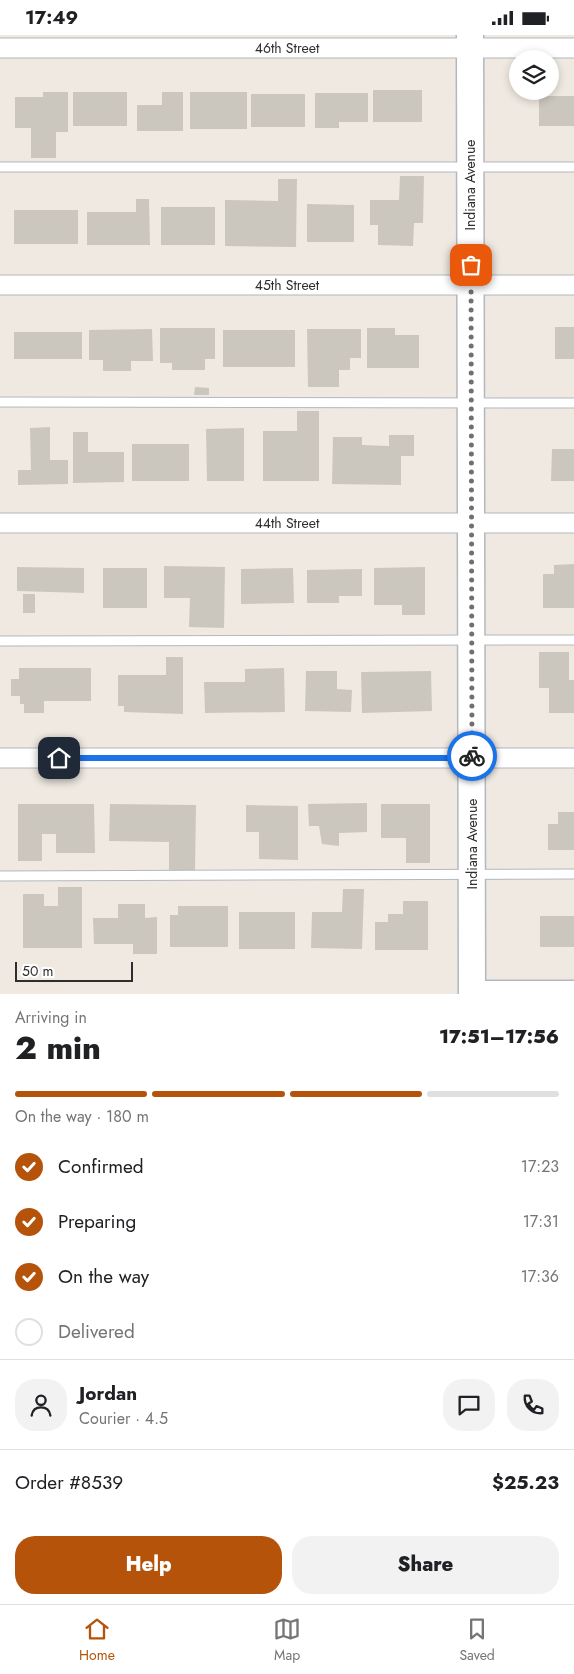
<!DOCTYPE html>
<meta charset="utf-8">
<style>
:root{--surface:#fff;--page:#f2f2f2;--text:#202124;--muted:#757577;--line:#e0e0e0;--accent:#b45309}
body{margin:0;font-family:Jost,sans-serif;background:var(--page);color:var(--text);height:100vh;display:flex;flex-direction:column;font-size:19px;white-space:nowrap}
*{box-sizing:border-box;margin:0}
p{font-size:16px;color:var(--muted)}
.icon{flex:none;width:28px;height:28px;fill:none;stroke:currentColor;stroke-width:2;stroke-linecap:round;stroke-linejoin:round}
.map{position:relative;height:959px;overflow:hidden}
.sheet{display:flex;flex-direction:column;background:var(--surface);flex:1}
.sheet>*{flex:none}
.buttons{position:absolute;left:509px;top:15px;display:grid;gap:10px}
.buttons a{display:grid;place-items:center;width:50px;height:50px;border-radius:50%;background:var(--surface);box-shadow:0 2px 8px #0003;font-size:25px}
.scale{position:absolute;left:15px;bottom:12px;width:118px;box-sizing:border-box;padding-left:5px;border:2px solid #2e2e2e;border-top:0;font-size:14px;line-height:18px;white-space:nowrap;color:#2e2e2e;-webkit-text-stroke:4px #fff;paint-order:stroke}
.pin{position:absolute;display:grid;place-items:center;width:42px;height:42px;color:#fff;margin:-21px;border-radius:10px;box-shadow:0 2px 8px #0006}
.courier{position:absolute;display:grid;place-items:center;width:50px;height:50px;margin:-25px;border:4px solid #1a73e8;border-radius:50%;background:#fff;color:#222;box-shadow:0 1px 6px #0007}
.overview em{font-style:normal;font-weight:800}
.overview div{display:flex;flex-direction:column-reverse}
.overview{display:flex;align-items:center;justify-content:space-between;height:85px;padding:0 15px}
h1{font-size:32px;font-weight:800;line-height:38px}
.bar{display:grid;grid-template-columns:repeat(4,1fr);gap:8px 5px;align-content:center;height:60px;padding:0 15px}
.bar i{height:6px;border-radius:4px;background:var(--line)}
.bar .active{background:var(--accent)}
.bar p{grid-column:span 4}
.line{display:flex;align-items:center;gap:12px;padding:0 15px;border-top:1px solid var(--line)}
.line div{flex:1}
.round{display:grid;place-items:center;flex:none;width:52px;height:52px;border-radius:20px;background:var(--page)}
ol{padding:0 15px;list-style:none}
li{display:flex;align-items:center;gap:15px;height:55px}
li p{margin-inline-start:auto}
li .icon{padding:5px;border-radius:50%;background:var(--accent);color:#fff;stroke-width:4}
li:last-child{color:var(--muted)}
li i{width:28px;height:28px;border:2px solid var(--line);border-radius:50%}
.primary-button{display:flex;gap:10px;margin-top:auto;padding:10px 15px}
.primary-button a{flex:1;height:58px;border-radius:20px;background:var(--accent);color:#fff;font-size:20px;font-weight:800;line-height:58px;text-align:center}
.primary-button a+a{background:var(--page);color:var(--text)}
.status{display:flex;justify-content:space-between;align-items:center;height:35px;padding:0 25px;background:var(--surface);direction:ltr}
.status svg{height:14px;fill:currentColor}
.dock{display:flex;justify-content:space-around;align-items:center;height:70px;border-top:1px solid var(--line);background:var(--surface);font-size:14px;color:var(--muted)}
.dock a{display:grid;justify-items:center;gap:2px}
.dock .active{color:var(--accent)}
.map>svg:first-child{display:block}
.building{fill:#cbc7bf}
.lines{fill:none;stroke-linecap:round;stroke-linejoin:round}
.lane-casing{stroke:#b4b7c1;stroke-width:11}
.street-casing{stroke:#b4b7c1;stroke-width:21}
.secondary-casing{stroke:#b4b7c1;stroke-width:29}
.lane{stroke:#fff;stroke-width:9}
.street{stroke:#fff;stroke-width:19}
.secondary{stroke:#fff;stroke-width:26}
.done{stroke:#726f6d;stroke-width:5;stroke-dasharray:0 9}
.route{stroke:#1a73e8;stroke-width:6}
.labels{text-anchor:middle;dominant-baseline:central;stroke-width:5;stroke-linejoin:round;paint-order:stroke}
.street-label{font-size:14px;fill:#2e2e2e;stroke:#fff}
</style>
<div class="status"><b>17:49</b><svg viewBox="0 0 49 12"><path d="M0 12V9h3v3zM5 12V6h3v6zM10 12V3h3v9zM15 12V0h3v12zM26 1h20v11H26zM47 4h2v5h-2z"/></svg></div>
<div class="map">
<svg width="574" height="959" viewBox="0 0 574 959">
<rect width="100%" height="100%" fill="#efe9e1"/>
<path class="building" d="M373,55H422V87H373Z
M43,57H68V97H56V123H31V93H15V62H43Z
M73,57H127V91H73Z
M162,57H183V96H137V70H162Z
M190,57H247V94H190Z
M315,58H368V87H339V93H315Z
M251,59H305V92H251Z
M539,61H574V91H539Z
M400,141H424L423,188H414L413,211L378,210V190H370V165H399Z
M278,144H297L296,212L225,211V165L278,166Z
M136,164H149L150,210H87V177H136Z
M307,169L354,170V207H307Z
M161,172H215V210H161Z
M14,175H78V209H14Z
M555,292H574V324H555Z
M160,293H215V324H205V335H172V328H160Z
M367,293H395V300H419V333H367Z
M152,294L153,326H131V336H103V325H89V295Z
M307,294H361V323H350V335H339V352H308Z
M223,295H295V332H223Z
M14,297H82V324H14Z
M195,352L209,353V360H194Z
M297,376H319V446H263V396H297Z
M50,392V425H68V449L18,450V435H31L30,393Z
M244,393V446H207L206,394Z
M73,397H88V417H124V447L73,448Z
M389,400H414V421H401V450L332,449L333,402H362V410L389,411Z
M132,409H189V446H132Z
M552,414H574V446H551Z
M574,529V573H543V539H554V530Z
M164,531L225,532L224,593L189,592L190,563H164Z
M17,532L84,533V558L17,556Z
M425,532V580H402V570H374V533Z
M103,533H147V573H103Z
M293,533L294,568L241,569V534Z
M362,534V561H339V568H307V535Z
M23,559H35V578H23Z
M539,617H569V645H574V678H549V653H539Z
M166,622H183V679L124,677V671H118V640H166Z
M19,633H91V666H44V678H24V669H20V661H11V644H19Z
M284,633L285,677L205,678L204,647H245V634Z
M306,636H337V654L352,655L351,677L305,676Z
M431,636L432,676L362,678L361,637Z
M367,768V797L339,798V811L322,809L319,791H309L308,769Z
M18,769H94L95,818H56V799H42V826H18Z
M110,769L196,770L195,835H169V807L109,806Z
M381,769H430V828H406V803H381Z
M246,770L298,771V825L259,824V797H246Z
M558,777H574V815H548V789H558Z
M58,852H82V913H23V859H44V871H58Z
M343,854H364L362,914L311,913L312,877H342Z
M403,866H428V915H375V887H388V879H403Z
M118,869H145V883L157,882V919H133V909H94L93,883H118Z
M178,871H228V912H170V880H178Z
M239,877H295V914H239Z
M540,881H574V912H540Z"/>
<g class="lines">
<g class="lane-casing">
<path id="lane" d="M0,132H574
M0,367L574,368
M0,606L574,605
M0,841L574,839"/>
</g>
<g class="street-casing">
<path id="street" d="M0,13H574
M0,250H574
M0,488H574
M0,723H574"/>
</g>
<g class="secondary-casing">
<path id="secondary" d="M470,0L472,959
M485,959H574"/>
</g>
<use href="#lane" class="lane"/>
<use href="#street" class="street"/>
<use href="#secondary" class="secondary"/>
</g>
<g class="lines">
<path class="done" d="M471,230L472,721"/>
<path class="route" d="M59,723H472V721"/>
</g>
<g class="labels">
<g class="street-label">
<text x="287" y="13">46th Street</text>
<text transform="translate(470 150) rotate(-90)">Indiana Avenue</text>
<text x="287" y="250">45th Street</text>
<text x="287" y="488">44th Street</text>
<text transform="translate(472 809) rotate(-90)">Indiana Avenue</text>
</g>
</g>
</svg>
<div class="buttons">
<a><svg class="icon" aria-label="layers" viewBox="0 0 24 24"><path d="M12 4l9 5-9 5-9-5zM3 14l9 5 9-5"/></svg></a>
</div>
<div class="scale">50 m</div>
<div class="pin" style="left:471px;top:230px;background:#ea580c"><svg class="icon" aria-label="bag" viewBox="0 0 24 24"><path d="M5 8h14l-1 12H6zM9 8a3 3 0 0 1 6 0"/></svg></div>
<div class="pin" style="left:59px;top:723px;background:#1f2937"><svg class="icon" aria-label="home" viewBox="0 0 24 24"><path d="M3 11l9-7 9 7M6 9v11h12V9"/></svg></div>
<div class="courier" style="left:472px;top:721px"><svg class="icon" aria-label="bike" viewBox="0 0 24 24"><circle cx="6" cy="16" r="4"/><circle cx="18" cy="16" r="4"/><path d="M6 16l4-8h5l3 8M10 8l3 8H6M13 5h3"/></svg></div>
</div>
<section class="sheet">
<div class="overview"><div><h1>2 min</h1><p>Arriving in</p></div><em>17:51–17:56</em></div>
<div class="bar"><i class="active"></i><i class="active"></i><i class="active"></i><i></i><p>On the way · 180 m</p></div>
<ol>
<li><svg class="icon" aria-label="check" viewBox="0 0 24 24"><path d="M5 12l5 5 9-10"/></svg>Confirmed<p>17:23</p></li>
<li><svg class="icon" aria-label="check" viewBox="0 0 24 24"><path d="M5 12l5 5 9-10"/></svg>Preparing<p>17:31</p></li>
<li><svg class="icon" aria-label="check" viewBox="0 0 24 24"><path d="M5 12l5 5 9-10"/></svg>On the way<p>17:36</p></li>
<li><i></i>Delivered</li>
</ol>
<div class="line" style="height:90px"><a class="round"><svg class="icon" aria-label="person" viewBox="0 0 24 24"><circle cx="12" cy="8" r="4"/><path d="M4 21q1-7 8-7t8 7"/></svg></a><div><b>Jordan</b><p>Courier · 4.5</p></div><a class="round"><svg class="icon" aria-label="chat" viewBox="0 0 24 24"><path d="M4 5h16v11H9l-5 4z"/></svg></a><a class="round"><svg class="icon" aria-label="phone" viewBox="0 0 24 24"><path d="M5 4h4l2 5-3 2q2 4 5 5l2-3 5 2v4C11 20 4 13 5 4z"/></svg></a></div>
<div class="line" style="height:65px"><div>Order #8539</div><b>$25.23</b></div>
<div class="primary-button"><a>Help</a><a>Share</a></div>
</section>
<nav class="dock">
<a class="active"><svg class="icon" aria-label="home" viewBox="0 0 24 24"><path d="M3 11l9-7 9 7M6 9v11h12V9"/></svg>Home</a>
<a><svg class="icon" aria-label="map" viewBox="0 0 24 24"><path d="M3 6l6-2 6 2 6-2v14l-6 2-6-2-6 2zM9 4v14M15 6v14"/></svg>Map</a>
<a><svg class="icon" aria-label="saved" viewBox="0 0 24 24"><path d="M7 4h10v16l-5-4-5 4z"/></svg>Saved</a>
</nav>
